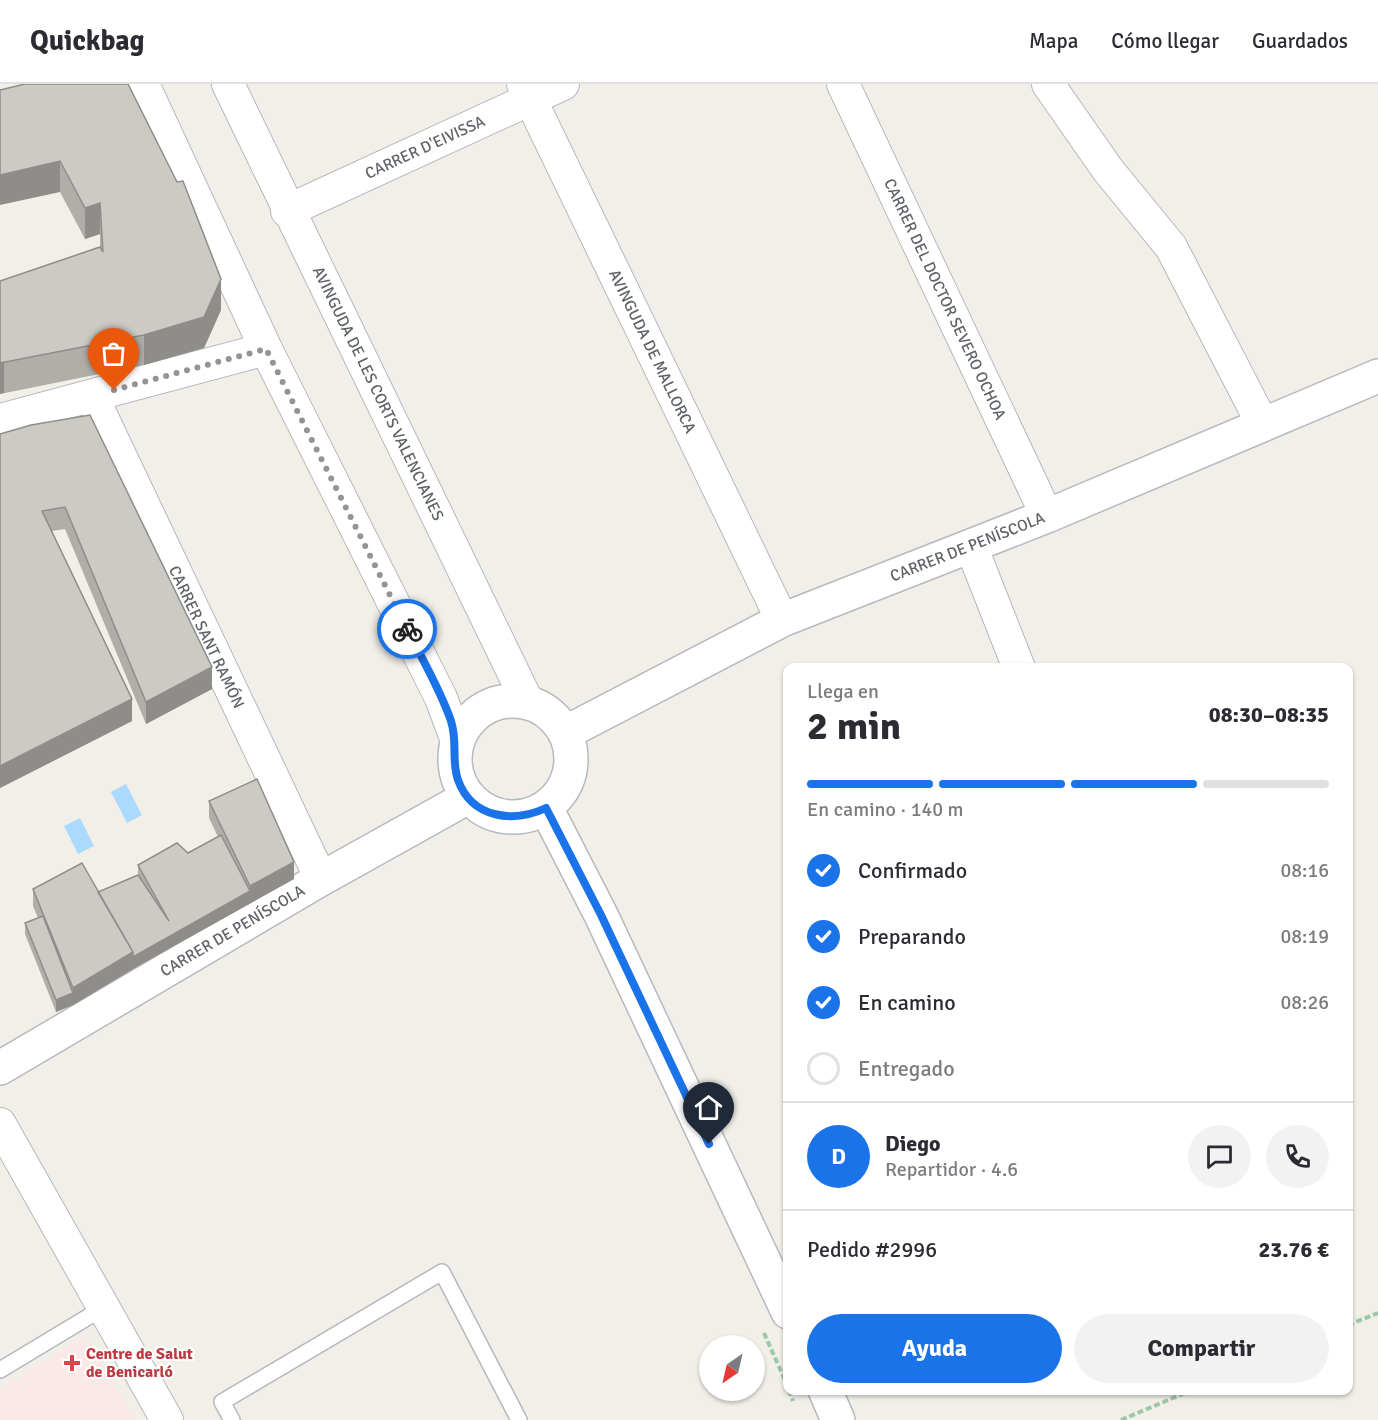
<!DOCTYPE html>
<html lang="es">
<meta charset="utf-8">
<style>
:root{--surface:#fff;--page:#f2f2f3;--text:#2b2b33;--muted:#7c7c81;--line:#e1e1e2;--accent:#1a73e8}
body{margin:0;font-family:Signika,sans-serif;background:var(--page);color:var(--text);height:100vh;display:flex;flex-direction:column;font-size:22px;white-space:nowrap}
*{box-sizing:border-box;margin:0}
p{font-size:20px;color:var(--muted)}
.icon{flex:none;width:33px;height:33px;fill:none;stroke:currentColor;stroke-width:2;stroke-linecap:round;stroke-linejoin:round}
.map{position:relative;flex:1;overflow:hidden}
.details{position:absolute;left:783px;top:579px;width:570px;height:732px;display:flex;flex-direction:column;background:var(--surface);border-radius:12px;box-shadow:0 2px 4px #0004}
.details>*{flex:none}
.needle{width:39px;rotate:214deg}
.fabs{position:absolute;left:699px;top:1251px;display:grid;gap:12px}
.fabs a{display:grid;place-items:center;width:66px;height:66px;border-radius:50%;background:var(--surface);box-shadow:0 2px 4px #0004;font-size:30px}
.pin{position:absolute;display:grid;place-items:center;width:51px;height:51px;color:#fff;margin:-62px -26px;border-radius:50% 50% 50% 0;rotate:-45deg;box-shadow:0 0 6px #0007}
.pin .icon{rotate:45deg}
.courier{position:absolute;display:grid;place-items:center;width:60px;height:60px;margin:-30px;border:4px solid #1a73e8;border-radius:50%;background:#fff;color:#222;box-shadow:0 2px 8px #0007}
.summary em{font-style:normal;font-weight:700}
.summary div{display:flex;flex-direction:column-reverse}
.summary{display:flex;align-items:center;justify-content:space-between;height:102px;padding:0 24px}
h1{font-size:39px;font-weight:700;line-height:45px}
.bar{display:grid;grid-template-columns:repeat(4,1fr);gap:9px 6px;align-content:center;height:72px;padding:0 24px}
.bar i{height:8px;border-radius:4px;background:var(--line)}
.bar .current{background:var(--accent)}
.bar p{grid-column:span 4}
.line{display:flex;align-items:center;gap:15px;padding:0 24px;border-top:2px solid var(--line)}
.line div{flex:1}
.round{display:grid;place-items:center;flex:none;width:63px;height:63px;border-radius:32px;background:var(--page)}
ol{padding:0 24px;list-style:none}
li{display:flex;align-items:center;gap:18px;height:66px}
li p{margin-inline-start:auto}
li .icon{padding:6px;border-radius:50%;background:var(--accent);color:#fff;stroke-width:4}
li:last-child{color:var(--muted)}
li i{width:33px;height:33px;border:3px solid var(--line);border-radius:50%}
.button{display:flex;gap:12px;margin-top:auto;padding:12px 24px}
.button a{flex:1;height:69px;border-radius:36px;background:var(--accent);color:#fff;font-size:24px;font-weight:700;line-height:69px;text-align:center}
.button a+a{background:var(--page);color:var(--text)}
header{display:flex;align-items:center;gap:36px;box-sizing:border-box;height:84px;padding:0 30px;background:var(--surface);border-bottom:2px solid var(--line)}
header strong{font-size:28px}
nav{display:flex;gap:33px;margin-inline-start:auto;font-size:21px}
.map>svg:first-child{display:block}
.medical{fill:#fce8e6}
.water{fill:#aadaff}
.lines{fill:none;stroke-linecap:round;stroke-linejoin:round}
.lane-casing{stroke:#b5b8bc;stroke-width:18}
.street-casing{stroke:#b5b8bc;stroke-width:34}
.secondary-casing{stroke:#b6babf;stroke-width:36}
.path{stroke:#9cc7a9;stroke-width:4;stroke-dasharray:6 3;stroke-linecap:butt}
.lane{stroke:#fff;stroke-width:15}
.street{stroke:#fff;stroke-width:32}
.secondary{stroke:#fff;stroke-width:33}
.wall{fill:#afaea9}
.shaded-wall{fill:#8f8d8a}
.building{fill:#cccac5;stroke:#8f8d8a;stroke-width:1.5}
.done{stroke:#929495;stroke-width:6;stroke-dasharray:0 10.8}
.route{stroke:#1a73e8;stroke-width:8}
.health-dot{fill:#e0444e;stroke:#fff;stroke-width:2}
.labels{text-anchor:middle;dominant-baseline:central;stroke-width:4.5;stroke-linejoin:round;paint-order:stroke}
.street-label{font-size:16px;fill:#5f6368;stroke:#fff}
.health-label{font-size:16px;font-weight:bold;fill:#be3a42;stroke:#fff;text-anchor:start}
</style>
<header>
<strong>Quickbag</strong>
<nav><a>Mapa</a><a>Cómo llegar</a><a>Guardados</a></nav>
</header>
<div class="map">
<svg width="1378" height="1336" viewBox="0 0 1378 1336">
<rect width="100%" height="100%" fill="#f1efe8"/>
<path class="medical" d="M86,1252L135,1336H0V1306Z"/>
<path class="water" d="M126,700L142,731L127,739L111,708Z
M80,734L94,762L78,770L64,742Z"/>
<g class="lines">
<g class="lane-casing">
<path id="lane" d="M0,1286L103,1224
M232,1336L222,1318L442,1188L519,1336"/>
</g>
<g class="street-casing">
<g id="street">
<path d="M143,0L266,265L441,614L457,657"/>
<path id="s1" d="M228,0L528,619"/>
<path id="s2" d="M523,0L782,536"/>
<path id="s3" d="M843,0L1047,432"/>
<path d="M1048,0L1108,86L1171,163L1263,341"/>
<path id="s4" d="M287,127L563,0"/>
<path id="s5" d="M92,312L321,795"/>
<path d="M0,336L266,265"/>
<path d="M971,462L1019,584"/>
<path d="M0,1040L167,1336"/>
</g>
</g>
<g class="secondary-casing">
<g id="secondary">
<circle cx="513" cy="675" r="58"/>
<path id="s6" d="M565,649L782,536L1047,432L1378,292"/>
<path d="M546,724L601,831L788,1228"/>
<path id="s7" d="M0,984L321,795L468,713"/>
<path d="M825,1306L838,1336"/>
</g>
</g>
<path class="path" d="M1348,1241L1378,1229
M764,1249L788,1303
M789,1306L793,1317
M1121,1336L1192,1306"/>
<use href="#lane" class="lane"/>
<use href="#street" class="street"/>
<use href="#secondary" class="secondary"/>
</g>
<path class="wall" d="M0,6L221,226L204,264L144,281L0,310V197L100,163V150L85,155L60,108Z
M31,341L212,605L146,640L65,445L52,447L132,637L0,704Z
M209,717L294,795L133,885L73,921L56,928L25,850V839L38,834L33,822V805L98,808L138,791V781L188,769L218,753L209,734Z"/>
<path class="shaded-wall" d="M60,77V108L0,121V91Z
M100,119V150L85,155V124Z
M221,195V226L204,264L144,281V251Z
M4,278V309L0,310V279Z
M212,583V605L146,640V618Z
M132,615V637L0,704V682Z
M294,778V795L133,885L73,921V904L133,868L250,807V802Z
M73,909V921L56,928V916Z"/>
<path class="building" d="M25,0H128L177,98L183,97L221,195L204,233L144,251L0,279V197L100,163L103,168L100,119L85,124L60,77L0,91V6Z
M90,331L212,583L146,618L65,423L42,427L132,615L0,682V350L31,341Z
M257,695L294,778L250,802L209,717Z
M221,751L250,807L133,873V868L98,808L138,791L169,837L138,781L177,759L188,769Z
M82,779L133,868L73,904L33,805Z
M43,832L73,909L56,916L25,839Z"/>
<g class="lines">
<path class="done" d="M114,306L266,265L407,545"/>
<path class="route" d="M407,545C422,575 440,605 451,637C458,659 451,676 458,696C472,735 514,739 546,724L601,831L709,1060"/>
</g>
<path class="health-dot" d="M69 1270h6v6h6v6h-6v6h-6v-6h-6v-6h6z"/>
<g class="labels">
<g class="street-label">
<text stroke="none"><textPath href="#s4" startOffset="152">CARRER D'EIVISSA</textPath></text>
<text stroke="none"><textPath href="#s3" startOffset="238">CARRER DEL DOCTOR SEVERO OCHOA</textPath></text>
<text stroke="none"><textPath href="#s2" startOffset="297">AVINGUDA DE MALLORCA</textPath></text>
<text stroke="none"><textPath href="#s1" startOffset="344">AVINGUDA DE LES CORTS VALENCIANES</textPath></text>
<text stroke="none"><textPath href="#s6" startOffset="444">CARRER DE PENÍSCOLA</textPath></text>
<text stroke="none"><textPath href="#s5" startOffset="267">CARRER SANT RAMÓN</textPath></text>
<text stroke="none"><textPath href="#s7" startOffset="270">CARRER DE PENÍSCOLA</textPath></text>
</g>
<g class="health-label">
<text x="86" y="1270">Centre de Salut<tspan x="86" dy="18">de Benicarló</tspan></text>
</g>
</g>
</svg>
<div class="fabs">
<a><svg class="needle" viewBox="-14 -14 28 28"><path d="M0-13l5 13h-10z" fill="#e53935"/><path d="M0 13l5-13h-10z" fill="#7c7c81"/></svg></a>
</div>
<div class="pin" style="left:114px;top:306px;background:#ea580c"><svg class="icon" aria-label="bag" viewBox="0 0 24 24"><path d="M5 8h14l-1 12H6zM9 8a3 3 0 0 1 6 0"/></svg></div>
<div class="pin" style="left:709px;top:1060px;background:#1f2937"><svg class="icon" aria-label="home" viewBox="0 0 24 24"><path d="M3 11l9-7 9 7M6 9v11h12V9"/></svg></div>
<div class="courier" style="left:407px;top:545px"><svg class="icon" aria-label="bike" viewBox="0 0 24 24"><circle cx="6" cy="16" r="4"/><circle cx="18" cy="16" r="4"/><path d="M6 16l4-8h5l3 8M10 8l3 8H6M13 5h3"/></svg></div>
<section class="details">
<div class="summary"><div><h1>2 min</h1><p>Llega en</p></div><em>08:30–08:35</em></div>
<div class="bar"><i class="current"></i><i class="current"></i><i class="current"></i><i></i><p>En camino · 140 m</p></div>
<ol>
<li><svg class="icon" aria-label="check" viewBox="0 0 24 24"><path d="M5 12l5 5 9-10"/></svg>Confirmado<p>08:16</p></li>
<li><svg class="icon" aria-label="check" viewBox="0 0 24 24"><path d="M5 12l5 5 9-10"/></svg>Preparando<p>08:19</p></li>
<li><svg class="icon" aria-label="check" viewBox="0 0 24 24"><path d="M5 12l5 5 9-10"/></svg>En camino<p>08:26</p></li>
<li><i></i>Entregado</li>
</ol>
<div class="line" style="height:108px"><b class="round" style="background:var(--accent);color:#fff">D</b><div><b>Diego</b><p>Repartidor · 4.6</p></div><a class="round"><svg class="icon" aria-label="chat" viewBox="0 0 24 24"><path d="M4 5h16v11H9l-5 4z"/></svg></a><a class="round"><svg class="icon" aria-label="phone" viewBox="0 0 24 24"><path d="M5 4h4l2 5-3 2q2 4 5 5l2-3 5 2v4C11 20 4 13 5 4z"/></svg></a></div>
<div class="line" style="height:78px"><div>Pedido #2996</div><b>23.76 €</b></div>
<div class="button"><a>Ayuda</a><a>Compartir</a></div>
</section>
</div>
